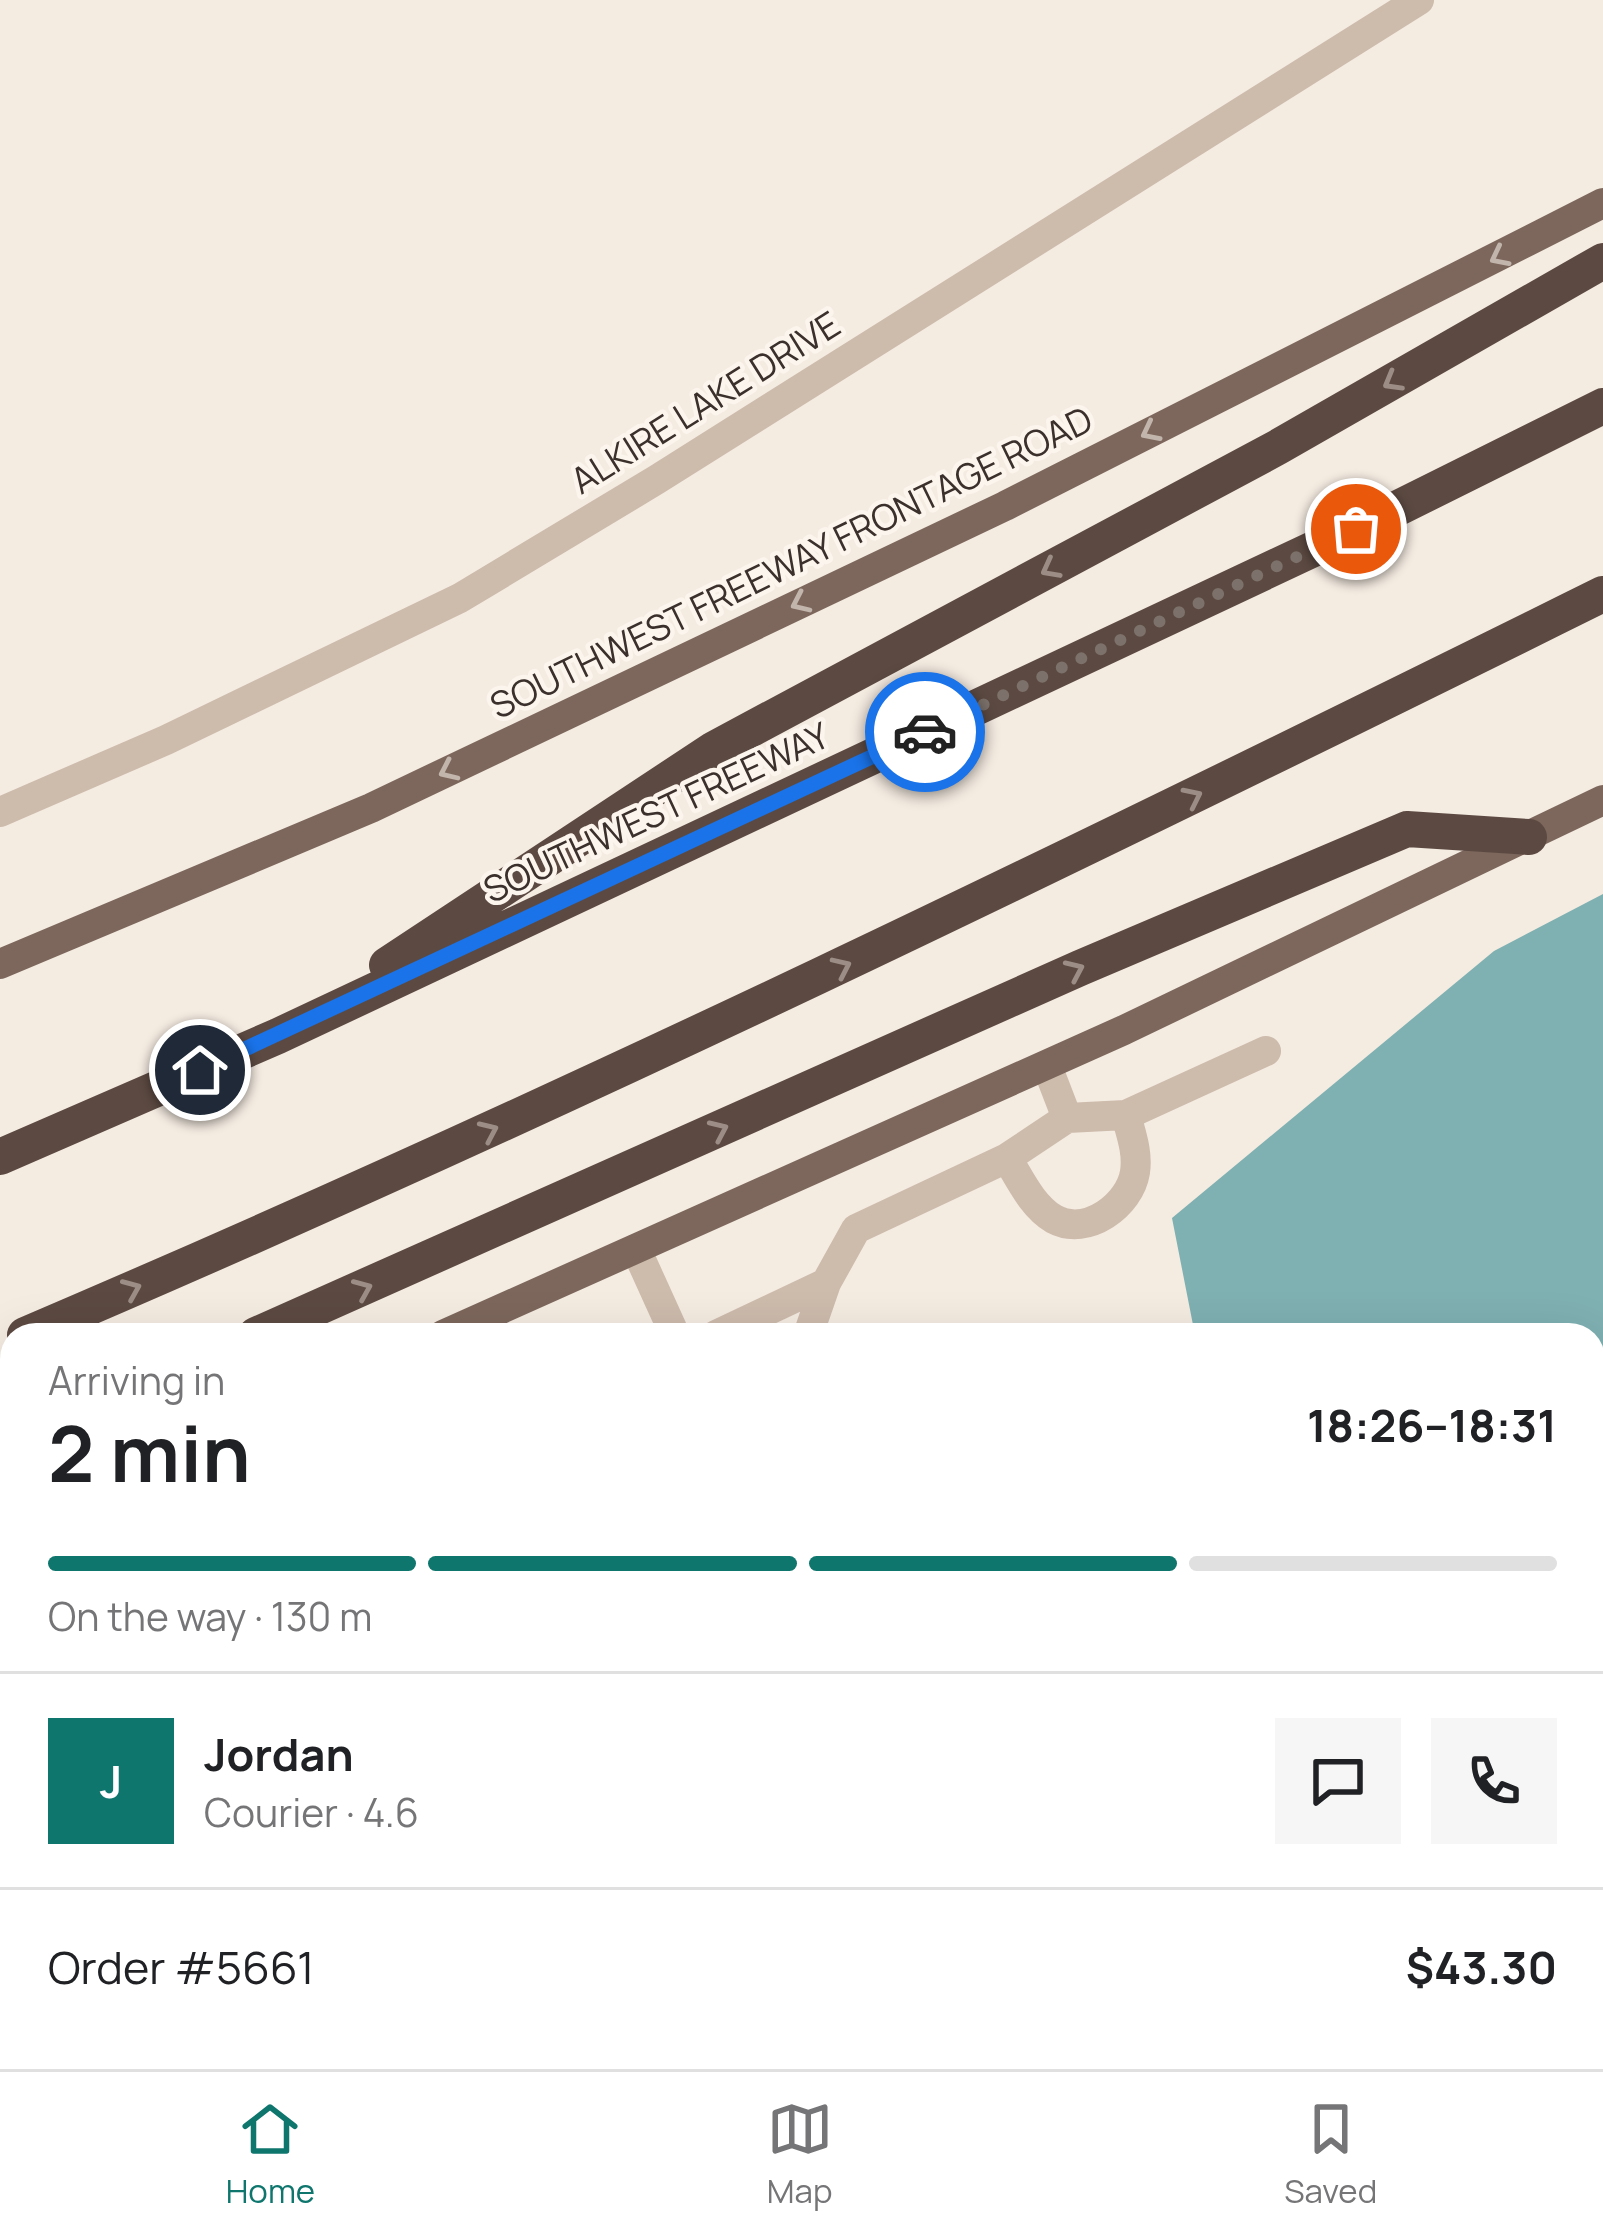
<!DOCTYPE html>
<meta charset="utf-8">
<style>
:root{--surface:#fff;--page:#f6f6f6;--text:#202124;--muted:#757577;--line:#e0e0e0;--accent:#0f766e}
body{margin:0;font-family:Manrope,sans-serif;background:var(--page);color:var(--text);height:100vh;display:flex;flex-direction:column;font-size:45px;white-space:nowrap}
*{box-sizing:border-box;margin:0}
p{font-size:39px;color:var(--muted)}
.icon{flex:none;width:66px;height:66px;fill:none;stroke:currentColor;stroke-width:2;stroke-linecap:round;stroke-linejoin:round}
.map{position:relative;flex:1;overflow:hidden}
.side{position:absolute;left:0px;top:1323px;width:1605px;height:747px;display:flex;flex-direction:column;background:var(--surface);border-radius:36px 36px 0 0;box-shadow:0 12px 48px #0002}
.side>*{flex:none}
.pin{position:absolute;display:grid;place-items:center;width:102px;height:102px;color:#fff;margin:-51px;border:6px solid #fff;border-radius:50%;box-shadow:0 3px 12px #0007}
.courier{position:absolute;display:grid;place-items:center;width:120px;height:120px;margin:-60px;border:9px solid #1a73e8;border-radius:50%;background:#fff;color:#222;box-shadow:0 3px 15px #0007}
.headline em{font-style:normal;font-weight:700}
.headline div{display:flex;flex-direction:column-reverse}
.headline{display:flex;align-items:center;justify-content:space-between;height:204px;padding:0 48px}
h1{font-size:78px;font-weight:700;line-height:90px}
.bar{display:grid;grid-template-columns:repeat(4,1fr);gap:18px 12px;align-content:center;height:144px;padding:0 48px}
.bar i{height:15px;border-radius:9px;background:var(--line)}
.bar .active{background:var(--accent)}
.bar p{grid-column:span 4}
.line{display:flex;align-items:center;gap:30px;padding:0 48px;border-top:3px solid var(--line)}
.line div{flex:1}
.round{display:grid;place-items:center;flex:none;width:126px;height:126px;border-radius:0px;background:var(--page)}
.tab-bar{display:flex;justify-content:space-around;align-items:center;height:168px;border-top:3px solid var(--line);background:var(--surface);font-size:33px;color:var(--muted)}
.tab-bar a{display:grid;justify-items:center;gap:6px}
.tab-bar .active{color:var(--accent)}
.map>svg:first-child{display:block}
.water{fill:#7fb0b2}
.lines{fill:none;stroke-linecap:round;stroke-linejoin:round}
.minor{stroke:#cdbbac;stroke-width:30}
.major{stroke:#7d675c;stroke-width:30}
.highway{stroke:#5c4a42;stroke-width:36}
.oneway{stroke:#c2b5ac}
.oneway2{stroke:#9c8e87}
.done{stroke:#7c716b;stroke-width:12;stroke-dasharray:0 21.6}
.route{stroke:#1a73e8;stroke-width:15}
.labels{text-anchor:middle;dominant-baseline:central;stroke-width:9;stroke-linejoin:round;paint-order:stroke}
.street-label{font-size:36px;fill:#3b302b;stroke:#fbf5ee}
</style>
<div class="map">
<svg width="1603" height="2069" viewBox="0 0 1603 2069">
<rect width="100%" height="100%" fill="#f4ebe1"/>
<path class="water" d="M1603,894V1469L1593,1481V1335H1195L1172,1218L1494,951Z"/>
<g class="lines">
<path class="minor" d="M0,812L166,740L460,598L656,480L1419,0
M1067,1118L1126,1115L1266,1051
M1007,1158C1020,1179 1032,1206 1054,1219C1087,1237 1130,1205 1135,1172C1138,1152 1131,1134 1126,1115
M636,1249L675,1335
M716,1335L826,1283L856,1229L1007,1158L1067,1118L1047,1066
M808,1335L826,1283
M0,1659L12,1655
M0,1782L12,1776
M0,1827L12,1854
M1593,1973L1603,1961
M1593,2000L1603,2006
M375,2058L381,2069
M512,2058L517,2069
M838,2058L852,2069
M1043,2058L1069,2069
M122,2069L123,2058
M914,2069L921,2058
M1252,2069L1277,2058
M1479,2069L1493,2058"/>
<path class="major" d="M0,964L371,808L1005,506L1603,203
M443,1335L1124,1030L1603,800
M0,1533L12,1528"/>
<path class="highway" d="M387,965L714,749L1278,447L1603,261
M0,1157L278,1036L1356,529L1603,406
M25,1335C560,1107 1082,852 1603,594
M256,1335L1080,968L1407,829L1529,837
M0,1433L12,1429"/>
</g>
<defs><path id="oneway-chevron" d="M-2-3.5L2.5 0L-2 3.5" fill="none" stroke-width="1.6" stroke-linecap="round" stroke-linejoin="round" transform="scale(3)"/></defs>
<g class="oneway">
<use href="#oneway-chevron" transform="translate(1499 257) rotate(153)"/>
<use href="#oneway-chevron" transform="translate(1150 432) rotate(153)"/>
<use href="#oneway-chevron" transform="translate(800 603) rotate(155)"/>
<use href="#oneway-chevron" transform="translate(448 771) rotate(155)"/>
</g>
<g class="oneway2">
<use href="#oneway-chevron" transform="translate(1392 382) rotate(150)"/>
<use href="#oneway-chevron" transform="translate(1050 569) rotate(152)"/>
<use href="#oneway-chevron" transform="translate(1193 797) rotate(-26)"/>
<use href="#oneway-chevron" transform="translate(842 967) rotate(-25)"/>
<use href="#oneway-chevron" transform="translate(1075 970) rotate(-24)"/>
<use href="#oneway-chevron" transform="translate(719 1130) rotate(-24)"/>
<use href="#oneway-chevron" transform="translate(489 1131) rotate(-24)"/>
<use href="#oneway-chevron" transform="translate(132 1289) rotate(-23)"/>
<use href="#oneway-chevron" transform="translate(363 1289) rotate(-23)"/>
</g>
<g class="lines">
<path class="done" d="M925,732L1356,529"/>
<path class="route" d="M200,1070L925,732"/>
</g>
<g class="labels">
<g class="street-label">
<text transform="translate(705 402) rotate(-32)">ALKIRE LAKE DRIVE</text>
<text transform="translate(791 562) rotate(-26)">SOUTHWEST FREEWAY FRONTAGE ROAD</text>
<text transform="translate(656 812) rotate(-25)">SOUTHWEST FREEWAY</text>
</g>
</g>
</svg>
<div class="pin" style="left:1356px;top:529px;background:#ea580c"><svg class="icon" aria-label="bag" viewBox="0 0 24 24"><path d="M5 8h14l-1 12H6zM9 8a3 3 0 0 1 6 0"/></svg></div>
<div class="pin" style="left:200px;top:1070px;background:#1f2937"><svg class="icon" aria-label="home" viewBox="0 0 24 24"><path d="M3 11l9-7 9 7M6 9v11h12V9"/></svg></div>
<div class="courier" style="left:925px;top:732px"><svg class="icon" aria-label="car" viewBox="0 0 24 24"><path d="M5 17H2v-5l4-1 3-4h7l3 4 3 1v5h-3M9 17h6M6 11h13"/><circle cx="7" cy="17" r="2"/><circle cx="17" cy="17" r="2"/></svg></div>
<section class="side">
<div class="headline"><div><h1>2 min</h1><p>Arriving in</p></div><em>18:26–18:31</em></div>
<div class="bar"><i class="active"></i><i class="active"></i><i class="active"></i><i></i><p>On the way · 130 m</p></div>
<div class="line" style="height:216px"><b class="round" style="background:var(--accent);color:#fff">J</b><div><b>Jordan</b><p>Courier · 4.6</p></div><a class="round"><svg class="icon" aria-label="chat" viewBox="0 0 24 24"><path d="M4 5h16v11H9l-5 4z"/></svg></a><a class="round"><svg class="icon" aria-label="phone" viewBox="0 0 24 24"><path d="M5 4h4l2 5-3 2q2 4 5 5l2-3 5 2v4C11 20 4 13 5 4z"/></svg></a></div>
<div class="line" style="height:156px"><div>Order #5661</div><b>$43.30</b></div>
</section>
</div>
<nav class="tab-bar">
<a class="active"><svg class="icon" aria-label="home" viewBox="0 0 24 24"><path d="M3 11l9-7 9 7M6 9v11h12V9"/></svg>Home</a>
<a><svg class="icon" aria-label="map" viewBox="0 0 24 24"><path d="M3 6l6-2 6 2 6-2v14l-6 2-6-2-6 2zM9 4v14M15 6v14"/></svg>Map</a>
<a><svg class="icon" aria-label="saved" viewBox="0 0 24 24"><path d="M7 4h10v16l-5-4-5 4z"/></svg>Saved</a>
</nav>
